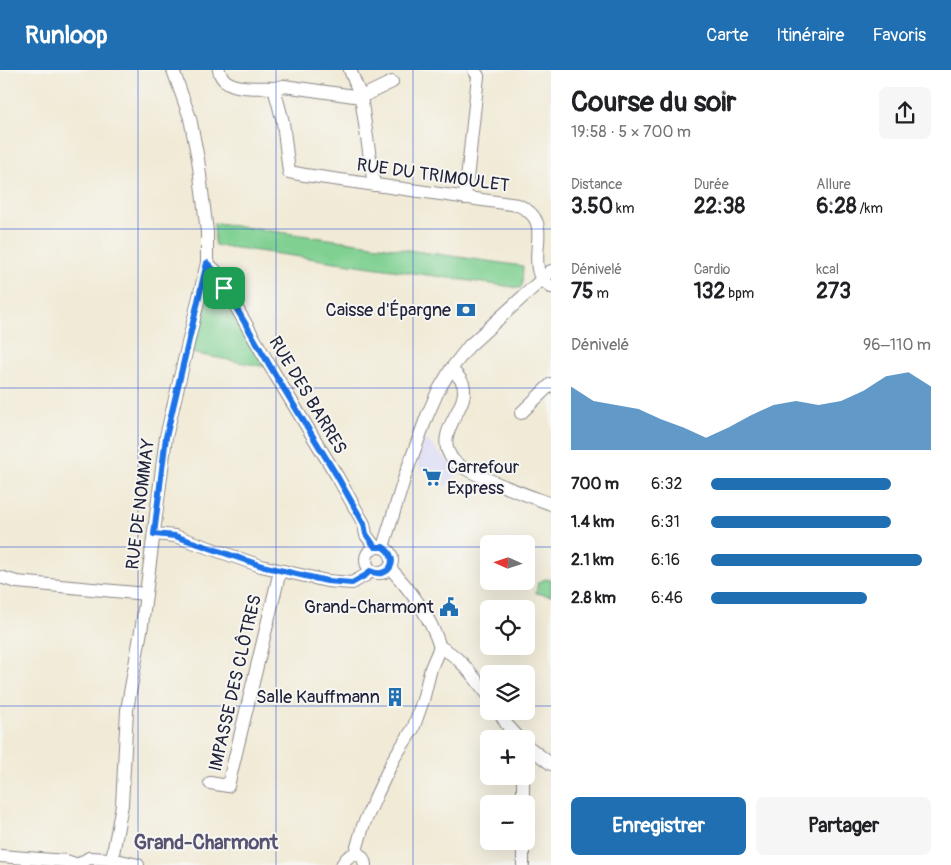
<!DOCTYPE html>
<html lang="fr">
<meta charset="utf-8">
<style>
:root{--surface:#fff;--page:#f6f6f6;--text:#202124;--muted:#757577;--accent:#1f6fb2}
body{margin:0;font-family:Pangolin,sans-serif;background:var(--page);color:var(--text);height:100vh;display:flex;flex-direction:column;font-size:19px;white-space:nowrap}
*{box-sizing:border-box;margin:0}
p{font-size:16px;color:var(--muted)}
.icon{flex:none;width:28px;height:28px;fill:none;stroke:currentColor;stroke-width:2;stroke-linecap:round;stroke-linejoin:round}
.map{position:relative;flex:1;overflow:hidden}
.panel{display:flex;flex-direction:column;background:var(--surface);width:400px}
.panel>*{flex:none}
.needle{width:32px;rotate:273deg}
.controls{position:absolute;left:480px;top:465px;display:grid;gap:10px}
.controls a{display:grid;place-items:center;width:55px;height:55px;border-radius:8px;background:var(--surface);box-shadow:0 5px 20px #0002;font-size:25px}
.pin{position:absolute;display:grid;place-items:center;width:42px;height:42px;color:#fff;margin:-21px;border-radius:10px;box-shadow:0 2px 8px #0006}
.round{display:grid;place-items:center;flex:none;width:52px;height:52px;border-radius:8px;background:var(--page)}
.overview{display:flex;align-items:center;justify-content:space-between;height:85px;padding:0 20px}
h1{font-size:28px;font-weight:800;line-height:38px}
.metrics{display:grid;grid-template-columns:repeat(3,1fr);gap:8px;height:85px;padding:5px 20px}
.metrics div{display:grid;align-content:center}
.metrics b{font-size:21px;font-weight:800}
.metrics small{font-size:14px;font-weight:400}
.metrics p{font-size:14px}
.chart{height:140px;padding:10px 20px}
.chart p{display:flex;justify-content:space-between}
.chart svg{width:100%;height:90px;margin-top:5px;fill:var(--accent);opacity:.7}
.cta{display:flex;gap:10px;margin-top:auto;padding:10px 20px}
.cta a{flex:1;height:58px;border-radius:8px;background:var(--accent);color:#fff;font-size:20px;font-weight:800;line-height:58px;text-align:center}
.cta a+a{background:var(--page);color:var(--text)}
ul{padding:0 20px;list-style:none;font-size:16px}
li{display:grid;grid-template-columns:80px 60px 1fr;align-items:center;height:38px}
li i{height:12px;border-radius:6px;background:var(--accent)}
header{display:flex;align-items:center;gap:30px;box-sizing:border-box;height:70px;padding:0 25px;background:var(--accent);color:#fff}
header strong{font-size:24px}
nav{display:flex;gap:28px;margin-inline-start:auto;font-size:18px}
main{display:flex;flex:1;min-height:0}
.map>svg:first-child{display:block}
</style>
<header>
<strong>Runloop</strong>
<nav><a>Carte</a><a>Itinéraire</a><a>Favoris</a></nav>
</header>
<main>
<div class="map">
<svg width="551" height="795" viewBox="0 0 551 795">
<rect width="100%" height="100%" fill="#f6f6f2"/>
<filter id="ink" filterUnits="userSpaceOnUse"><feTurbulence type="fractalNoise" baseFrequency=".02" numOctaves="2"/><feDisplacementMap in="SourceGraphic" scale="10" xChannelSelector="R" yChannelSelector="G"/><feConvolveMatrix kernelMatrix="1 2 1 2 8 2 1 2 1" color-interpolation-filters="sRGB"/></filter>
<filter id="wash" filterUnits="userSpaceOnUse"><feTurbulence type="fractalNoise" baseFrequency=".0096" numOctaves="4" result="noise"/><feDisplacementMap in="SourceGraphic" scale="20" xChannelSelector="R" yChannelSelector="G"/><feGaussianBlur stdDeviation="1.12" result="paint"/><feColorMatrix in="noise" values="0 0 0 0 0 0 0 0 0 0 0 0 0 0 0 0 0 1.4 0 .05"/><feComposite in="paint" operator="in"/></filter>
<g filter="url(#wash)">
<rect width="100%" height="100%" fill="#f1ead6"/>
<path fill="#d8d7f8" d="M426 369 459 403 445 417 436 407 438 405 432 399 423 402 417 394Z"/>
<g fill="#7fd091" stroke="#507966">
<path d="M214 153 523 196 522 216 520 218 215 175Z"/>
<path d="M222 222 266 297 191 283 209 223Z"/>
<path d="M546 509 551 510V526L536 523 538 512Z"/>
</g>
</g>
<g filter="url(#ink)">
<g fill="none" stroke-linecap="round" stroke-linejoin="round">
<g stroke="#8a8688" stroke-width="14">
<g id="minor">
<path d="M219 0C223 22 257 17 274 18"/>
<path d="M350 0 361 27 374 115"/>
<path d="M361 27 284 16 274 18 283 52 289 102 305 105 518 135C551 150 533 172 538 199 539 207 545 212 551 217"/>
<path d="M361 27 392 12"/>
<path d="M465 128 478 6 474 0"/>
<path d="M207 193 215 200 270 296 337 406 364 454 366 465 375 477"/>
<path d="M451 299C456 304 461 308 463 314 471 338 431 362 453 390 464 403 532 427 551 434"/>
<path d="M521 343 551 314"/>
<path d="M155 464 175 466 261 496 327 511 352 513 366 505 370 501"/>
<circle cx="379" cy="490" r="13"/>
<path d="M383 477 406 403 427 346 438 321 451 299 469 276 551 201"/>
<path d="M390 498C412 522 430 546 440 577"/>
<path d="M0 507 17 512 146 524"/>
<path d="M440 577C461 587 475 609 489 626"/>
<path d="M499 641 507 655 520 669"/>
<path d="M526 675 551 694"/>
<path d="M210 713 228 716 280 501"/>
<path d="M523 734V706"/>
<path d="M355 784 363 756 377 724 394 688 413 659 423 630 431 598 440 577"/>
<path d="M0 786 66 791 78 795"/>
<path d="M112 789 122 735 127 640 142 555 166 367 207 193V162L198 89 190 48 173 0"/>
<path d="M78 795 89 788 112 789 138 795"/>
<path d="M342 795C348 784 362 777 365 795"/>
<path d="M523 795V771"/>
</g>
</g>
<use href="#minor" stroke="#fff" stroke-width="12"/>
</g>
</g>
<g fill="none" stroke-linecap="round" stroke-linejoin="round" filter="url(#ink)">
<g stroke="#fff" stroke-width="10">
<path id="route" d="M207 193 214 200 270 296 337 406 364 454 366 464 375 477H383C401 489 389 510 370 501L366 505 352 513 327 511 262 496 175 466 154 464 166 367Z"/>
</g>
<use href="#route" stroke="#1a73e8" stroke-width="6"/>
</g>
<path fill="none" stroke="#1d4ed8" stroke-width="1" stroke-opacity="0.55" d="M138 0V795M276 0V795M413 0V795M0 159H551M0 318H551M0 477H489M526 477H551M0 636H489M526 636H551"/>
<defs>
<g id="bank-bare" transform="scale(1.5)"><path d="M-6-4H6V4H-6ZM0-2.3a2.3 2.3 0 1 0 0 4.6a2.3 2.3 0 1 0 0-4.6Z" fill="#1f6fb2" stroke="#f6f6f2" stroke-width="2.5" paint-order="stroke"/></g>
<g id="supermarket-bare" transform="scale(1.5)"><path d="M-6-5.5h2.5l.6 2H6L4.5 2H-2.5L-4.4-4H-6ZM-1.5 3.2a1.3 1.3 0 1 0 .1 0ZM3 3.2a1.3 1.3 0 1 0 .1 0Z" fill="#1f6fb2" stroke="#f6f6f2" stroke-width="2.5" paint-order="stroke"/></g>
<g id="civic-bare" transform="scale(1.5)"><path d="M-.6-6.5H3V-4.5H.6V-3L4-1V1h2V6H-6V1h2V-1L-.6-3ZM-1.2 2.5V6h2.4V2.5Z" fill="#1f6fb2" stroke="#f6f6f2" stroke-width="2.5" paint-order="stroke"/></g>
<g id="building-bare" transform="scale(1.5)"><path d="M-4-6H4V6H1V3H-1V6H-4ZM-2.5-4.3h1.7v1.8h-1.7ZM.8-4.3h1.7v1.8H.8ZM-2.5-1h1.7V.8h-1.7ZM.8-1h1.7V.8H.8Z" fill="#1f6fb2" stroke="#f6f6f2" stroke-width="2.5" paint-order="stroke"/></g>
</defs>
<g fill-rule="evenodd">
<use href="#bank-bare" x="466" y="240"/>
<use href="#supermarket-bare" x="432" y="407"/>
<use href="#civic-bare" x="449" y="537"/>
<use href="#building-bare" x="395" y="627"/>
</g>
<g text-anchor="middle" stroke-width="4" stroke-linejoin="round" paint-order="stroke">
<g font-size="18" fill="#22223b" stroke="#f6f6f2">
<text transform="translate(433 105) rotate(8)" y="6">RUE DU TRIMOULET</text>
<text transform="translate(308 325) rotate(59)" y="6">RUE DES BARRES</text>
<text transform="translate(140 434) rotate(-83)" y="6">RUE DE NOMMAY</text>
<text transform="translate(235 613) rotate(-77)" y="6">IMPASSE DES CLÔTRES</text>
</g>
<g font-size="18" fill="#22223b" stroke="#f6f6f2" text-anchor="end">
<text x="451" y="246">Caisse d'Épargne</text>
<text x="447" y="403" text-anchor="start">Carrefour<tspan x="447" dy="21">Express</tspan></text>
<text x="434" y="543">Grand-Charmont</text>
<text x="380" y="633">Salle Kauffmann</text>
</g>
<g font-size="20" font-weight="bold" fill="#565372" stroke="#f6f6f2">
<text x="206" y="779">Grand-Charmont</text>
</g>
</g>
</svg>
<div class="controls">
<a><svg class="needle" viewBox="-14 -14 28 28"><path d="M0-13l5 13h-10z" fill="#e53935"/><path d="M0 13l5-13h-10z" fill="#757577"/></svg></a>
<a><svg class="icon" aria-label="locate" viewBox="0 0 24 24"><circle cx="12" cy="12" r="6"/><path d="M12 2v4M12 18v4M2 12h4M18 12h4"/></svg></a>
<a><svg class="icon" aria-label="layers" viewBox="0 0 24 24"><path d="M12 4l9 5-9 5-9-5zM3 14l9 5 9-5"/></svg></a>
<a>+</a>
<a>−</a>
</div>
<div class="pin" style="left:224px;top:218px;background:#1e9e55"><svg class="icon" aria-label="arrive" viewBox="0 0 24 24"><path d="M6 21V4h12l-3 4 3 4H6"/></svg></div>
</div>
<section class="panel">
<div class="overview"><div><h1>Course du soir</h1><p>19:58 · 5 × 700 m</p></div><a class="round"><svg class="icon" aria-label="share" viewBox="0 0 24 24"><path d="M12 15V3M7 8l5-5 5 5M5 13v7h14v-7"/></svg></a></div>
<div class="metrics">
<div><p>Distance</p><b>3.50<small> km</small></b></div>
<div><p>Durée</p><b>22:38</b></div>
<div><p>Allure</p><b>6:28<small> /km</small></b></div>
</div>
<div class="metrics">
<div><p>Dénivelé</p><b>75<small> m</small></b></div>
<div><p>Cardio</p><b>132<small> bpm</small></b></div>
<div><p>kcal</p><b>273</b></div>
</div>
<div class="chart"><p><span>Dénivelé</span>96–110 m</p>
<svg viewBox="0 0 160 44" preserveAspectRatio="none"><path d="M0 44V13L10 20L20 22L30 24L40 29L50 33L60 38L70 33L80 27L90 22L100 20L110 22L120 20L130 15L140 8L150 6L160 13V44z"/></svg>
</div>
<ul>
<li><b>700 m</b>6:32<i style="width:82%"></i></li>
<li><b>1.4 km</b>6:31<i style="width:82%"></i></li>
<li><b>2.1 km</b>6:16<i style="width:96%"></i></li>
<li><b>2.8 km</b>6:46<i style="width:71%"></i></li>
</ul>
<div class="cta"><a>Enregistrer</a><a>Partager</a></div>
</section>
</main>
